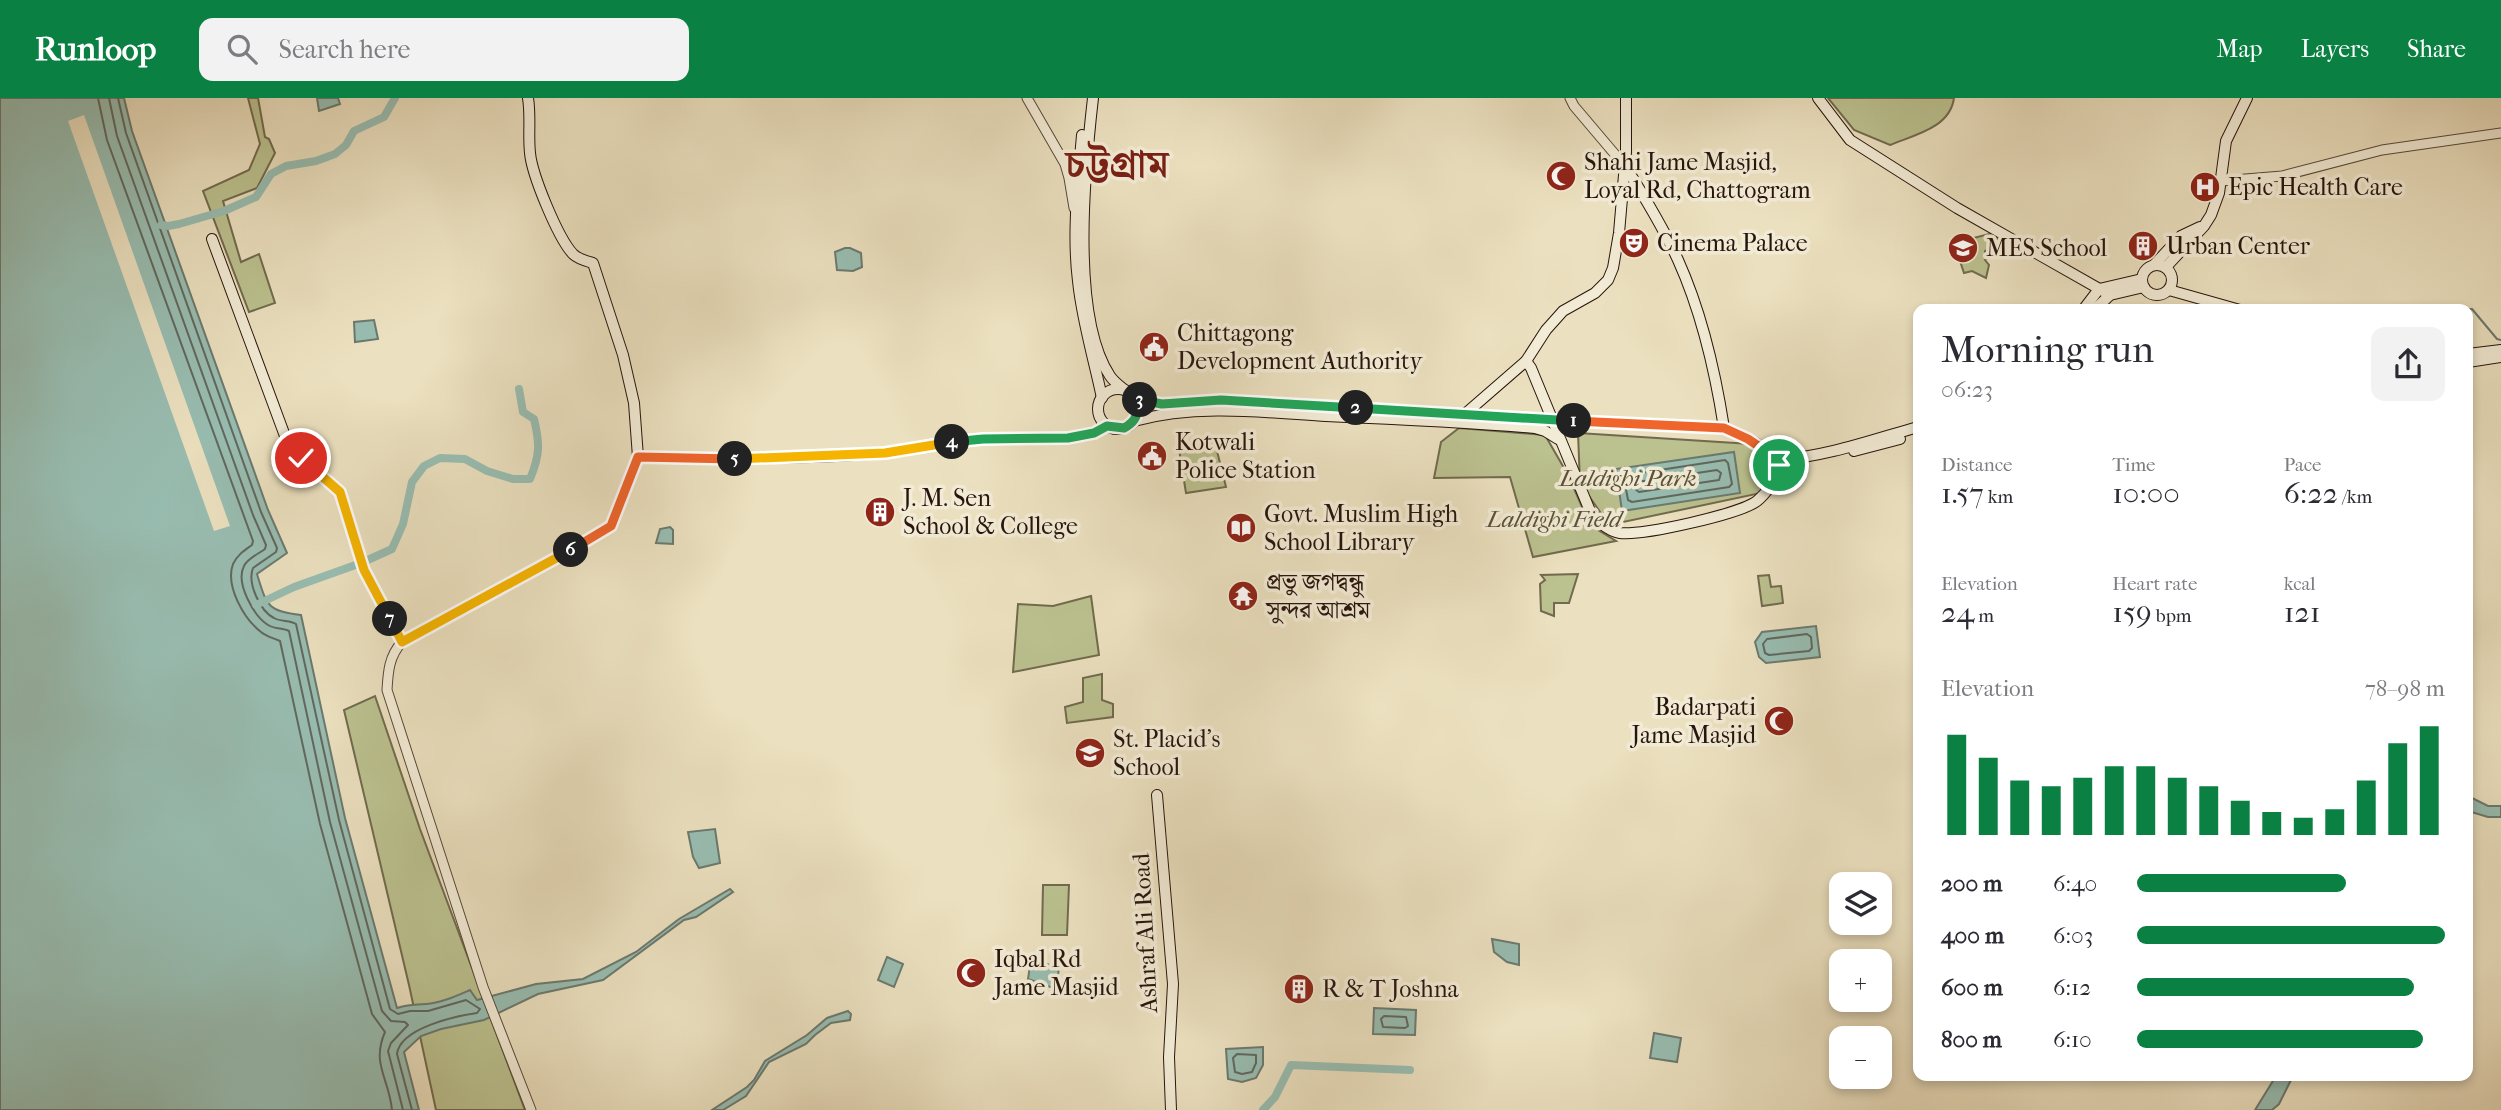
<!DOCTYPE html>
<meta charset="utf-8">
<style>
:root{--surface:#fff;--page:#f2f2f3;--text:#2b2b33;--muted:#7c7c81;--accent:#0b8043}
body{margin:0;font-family:"IM FELL French Canon","Noto Serif Bengali",serif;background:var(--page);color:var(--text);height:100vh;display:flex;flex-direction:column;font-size:26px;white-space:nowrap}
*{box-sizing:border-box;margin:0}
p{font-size:23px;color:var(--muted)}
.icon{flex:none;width:38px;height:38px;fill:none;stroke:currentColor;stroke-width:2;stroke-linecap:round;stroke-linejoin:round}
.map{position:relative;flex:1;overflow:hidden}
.sheet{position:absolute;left:1913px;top:206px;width:560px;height:777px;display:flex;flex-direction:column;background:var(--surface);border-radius:14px;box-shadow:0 4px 10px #0003}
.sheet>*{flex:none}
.tools{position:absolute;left:1829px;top:774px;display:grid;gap:14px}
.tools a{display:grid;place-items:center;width:63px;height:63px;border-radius:14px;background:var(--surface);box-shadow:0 4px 10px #0003;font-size:35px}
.pin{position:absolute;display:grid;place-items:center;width:60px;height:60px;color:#fff;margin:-30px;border:4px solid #fff;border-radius:50%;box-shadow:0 2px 7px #0007}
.km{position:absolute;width:35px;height:35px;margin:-18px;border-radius:50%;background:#222;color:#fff;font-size:19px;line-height:35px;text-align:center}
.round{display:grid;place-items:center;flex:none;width:74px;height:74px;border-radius:14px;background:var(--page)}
.headline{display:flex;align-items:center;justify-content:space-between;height:119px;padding:0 28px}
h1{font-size:38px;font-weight:600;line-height:52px}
.stats{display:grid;grid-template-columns:repeat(3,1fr);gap:10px;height:119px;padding:7px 28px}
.stats div{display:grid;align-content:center}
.stats b{font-size:30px;font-weight:600}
.stats small{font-size:19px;font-weight:400}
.stats p{font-size:19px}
.chart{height:196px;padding:14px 28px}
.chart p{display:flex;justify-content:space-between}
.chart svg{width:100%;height:126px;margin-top:7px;stroke:var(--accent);stroke-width:6}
ul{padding:0 28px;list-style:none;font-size:23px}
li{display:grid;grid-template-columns:112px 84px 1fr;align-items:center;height:52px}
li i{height:18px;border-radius:9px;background:var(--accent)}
header{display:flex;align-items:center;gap:42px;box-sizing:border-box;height:98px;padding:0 35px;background:var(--accent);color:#fff}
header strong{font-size:33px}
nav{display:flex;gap:38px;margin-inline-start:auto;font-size:24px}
.search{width:490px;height:63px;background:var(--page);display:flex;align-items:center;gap:18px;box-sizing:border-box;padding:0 24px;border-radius:14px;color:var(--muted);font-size:26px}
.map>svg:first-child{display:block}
</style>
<header>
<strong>Runloop</strong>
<div class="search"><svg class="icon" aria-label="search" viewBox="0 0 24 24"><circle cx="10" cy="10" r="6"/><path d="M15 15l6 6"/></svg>Search here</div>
<nav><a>Map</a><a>Layers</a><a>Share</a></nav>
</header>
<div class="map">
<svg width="2501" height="1012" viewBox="0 0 2501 1012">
<rect width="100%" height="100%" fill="#ebe0bf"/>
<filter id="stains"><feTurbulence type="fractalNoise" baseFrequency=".00286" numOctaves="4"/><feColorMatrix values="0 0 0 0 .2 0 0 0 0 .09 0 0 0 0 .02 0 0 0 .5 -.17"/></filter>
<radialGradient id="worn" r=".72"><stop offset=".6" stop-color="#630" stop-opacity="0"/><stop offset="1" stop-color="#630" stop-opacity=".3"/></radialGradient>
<g fill="#bbc18f" stroke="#716a4e" stroke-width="2">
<path d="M248 0H258L265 39 269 41 275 55 257 90 223 103 241 164 259 156 275 205 249 214 203 93 249 72 260 46Z"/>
<path d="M1828 0H1954C1950 30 1914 37 1890 47L1854 32Z"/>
<path d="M1989 136 2001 143 1985 153V157L1990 158 1985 162 1989 167 1986 180 1972 173 1964 175 1954 145Z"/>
<path d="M1459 330 1545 337 1568 377 1590 427 1616 443 1533 459 1510 379 1434 380 1441 344Z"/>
<path d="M1578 335 1751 346 1769 370 1761 395 1609 427 1580 385Z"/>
<path d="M1215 345 1226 389 1186 395 1179 351Z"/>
<path d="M1578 476 1569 505H1554V518L1541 513 1540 486 1545 482 1541 477Z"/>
<path d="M1769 477 1771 489 1781 488 1783 505 1762 508 1758 478Z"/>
<path d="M1091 498 1099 557 1013 574 1018 506 1053 508Z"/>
<path d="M1102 576V602L1113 606V619L1067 625 1065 609 1083 604V580Z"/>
<path d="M375 598 420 731 525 1012H436L409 887 344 612Z"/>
<path d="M1043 787H1069L1067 837H1042Z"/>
</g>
<g fill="#98bdb1" stroke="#6b796f" stroke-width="2">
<path d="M0 0H124L132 33 268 412 287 455 257 476C267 508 267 513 301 517L345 720 397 910C408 906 415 907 426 906 441 905 456 898 470 892L477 902 536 886 583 881 636 854 679 821 730 791 733 794 696 819 684 822 603 882 538 896 484 922 441 931 421 938 404 954 419 1012H0Z"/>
<path d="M317 0H338L340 6 319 13Z"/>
<path d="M845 150H850L861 155 862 169 853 173 837 172 835 154Z"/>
<path d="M374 222 378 241 355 244 354 224Z"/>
<path d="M1734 354 1740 395 1622 413 1616 371Z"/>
<path d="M670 429 673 432V446L656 445 660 431Z"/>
<path d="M1816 528 1820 559 1766 565 1759 559 1755 544 1762 534Z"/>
<path d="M2468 698 2488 708H2501V719H2488L2468 713Z"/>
<path d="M715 731 720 765 699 770 693 759 688 734Z"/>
<path d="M1492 841 1519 846V867L1507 864 1494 854Z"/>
<path d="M887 859 903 866 894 889 878 882Z"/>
<path d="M1031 861 1059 870 1056 891 1028 881Z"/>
<path d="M1374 910 1416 912 1415 937 1373 936Z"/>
<path d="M848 913 851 916 850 922 831 925 815 937 806 946 769 964 746 998 723 1012H712L747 989 754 982 765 963 807 937 827 920Z"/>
<path d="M1654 935 1681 940 1677 964 1650 960Z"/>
<path d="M1263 949V967L1256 980 1242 984 1228 981 1226 951Z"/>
<path d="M2276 978H2293L2279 1006 2272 1012H2255Z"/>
</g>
<path fill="#ebe0bf" d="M84 17 230 428 214 433 68 23Z"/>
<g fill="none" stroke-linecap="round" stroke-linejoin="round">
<g stroke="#60685e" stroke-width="2">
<path d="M98 0 107 42 253 443 252 447C245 452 237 457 233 466 225 488 244 521 261 534 267 539 274 540 280 543L320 726 372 916 385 934C371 966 389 980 392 1012"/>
<path d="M109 0 117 38 253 417 266 447 265 451C258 456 247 461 244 468 235 485 254 518 268 527 274 531 283 530 289 533L330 724 382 913 391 923 405 924 408 927 391 945 388 953 403 1012"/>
<path d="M118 0 126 35 261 414 277 450 276 454 253 470C247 485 260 513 274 520 281 524 290 522 296 526L339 722 390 911 398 916 410 913H428L466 902 480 911 477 915C456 918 400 930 397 956L412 1012"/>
<path d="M1725 362 1728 365 1732 386 1729 389 1632 404 1628 402 1624 380 1627 377Z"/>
<path d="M1717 372 1721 375 1719 382 1639 394 1635 391V387L1637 384Z"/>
<path d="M1807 536 1811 539 1812 550 1809 553 1769 557 1765 555 1763 546 1767 541Z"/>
<path d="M1384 918 1406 919 1408 928 1405 930 1383 929 1381 921Z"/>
<path d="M1237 956 1256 957V965L1252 974 1242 976 1235 974 1233 960Z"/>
</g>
<path stroke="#6b796f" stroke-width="2" d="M2461 212 2472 211 2497 241 2501 242"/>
<g stroke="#98bdb1" stroke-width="8">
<path d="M161 127 168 128 179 126 224 113 256 99 271 76 286 68 316 63 335 56 346 47 354 33 384 19 395 0"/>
<path d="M256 507 294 489 361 465 392 451 403 426 412 384 424 368 440 360 465 361 487 373 513 381H530C540 357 540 346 534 321L523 314 519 291"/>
<path d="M1263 1012 1275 999 1291 967 1410 972"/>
</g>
<g stroke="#584739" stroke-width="11">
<g id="tertiary">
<path d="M1027 0 1065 66 1069 80 1074 110"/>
<path d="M1570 0 1574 8 1624 67"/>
<path d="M2221 83 2282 78 2382 52 2501 35"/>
<path d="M531 1012 483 889 387 592C388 574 389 558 402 544L488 498 611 428 638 359C721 362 805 362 888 355 918 352 947 343 977 341 1019 338 1068 349 1107 328"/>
</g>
</g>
<g stroke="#27140c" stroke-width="12">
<g id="secondary">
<path d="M528 0C531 19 528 36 530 55 532 77 558 140 573 156 578 161 586 163 593 165L623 257 634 305 638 359"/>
<path d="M1093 0C1085 70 1070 218 1110 278 1114 284 1120 288 1126 293"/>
<path d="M1818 0 1850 42 1957 110 2110 197"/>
<path d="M1082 37C1078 86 1072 135 1078 183 1082 223 1094 261 1102 300"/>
<path d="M1625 68C1644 98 1663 129 1678 162 1702 215 1715 272 1724 330"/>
<path d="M212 141 285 338 301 360 340 394 364 472 402 544"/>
<circle cx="2157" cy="182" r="15"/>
<path d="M2154 167 2181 138 2200 129"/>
<path d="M2166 169 2204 128 2211 117 2219 95 2226 43 2247 0"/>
<path d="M2169 192 2240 212"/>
<path d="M2083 212 2099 191 2142 181"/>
<path d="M2094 212 2110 197 2144 189"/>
<path d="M2468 256 2501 252"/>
<path d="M1526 263 1531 270 1590 413C1597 423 1608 433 1620 435 1642 438 1740 416 1757 403 1767 395 1773 384 1779 373"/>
<path d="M2468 264 2501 259"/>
<circle cx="1118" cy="311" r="20"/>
<path d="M1134 300 1154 306 1221 302 1551 322 1724 330C1742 338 1777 351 1779 373"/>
<path d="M1465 316 1526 263 1546 232 1563 213 1595 195 1608 182 1613 170 1619 135 1626 54V0"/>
<path d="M1134 323C1196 306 1263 314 1326 318 1396 321 1465 324 1535 330L1545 333 1558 341"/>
<path d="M1854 353 1900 341"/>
<path d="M1777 362C1825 359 1872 342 1918 329"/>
<path d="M1157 697 1173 886 1169 959 1171 1012"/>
</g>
</g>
<use href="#tertiary" stroke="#f2ebd5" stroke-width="9"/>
<use href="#secondary" stroke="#f2ebd5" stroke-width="10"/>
</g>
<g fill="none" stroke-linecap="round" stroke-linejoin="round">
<g stroke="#fff" stroke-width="14">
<path id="split-1" d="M1574 323 1724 330 1748 341 1773 358 1779 367"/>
</g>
<g stroke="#fff" stroke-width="14">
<path id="split-2" d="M1356 310 1574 323"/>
</g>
<g stroke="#fff" stroke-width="14">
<path id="split-3" d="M1140 302 1162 306 1221 302 1356 310"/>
</g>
<g stroke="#fff" stroke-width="14">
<path id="split-4" d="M952 344 983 341 1068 340 1094 335 1107 328 1124 330C1137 323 1140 313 1135 300L1140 302"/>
</g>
<g stroke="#fff" stroke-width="14">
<path id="split-5" d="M735 361 885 355 952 344"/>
</g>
<g stroke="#fff" stroke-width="14">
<path id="split-6" d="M571 452 611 428 638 359 735 361"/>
</g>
<g stroke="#fff" stroke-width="14">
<path id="split-7" d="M390 521 402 544 571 452"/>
</g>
<g stroke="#fff" stroke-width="14">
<path id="split-8" d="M301 360 340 394 364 472 390 521"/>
</g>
<use href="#split-1" stroke="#f0652b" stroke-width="9"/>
<use href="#split-2" stroke="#22a559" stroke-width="9"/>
<use href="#split-3" stroke="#22a559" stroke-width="9"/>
<use href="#split-4" stroke="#22a559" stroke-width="9"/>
<use href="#split-5" stroke="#f5b400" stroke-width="9"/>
<use href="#split-6" stroke="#f0652b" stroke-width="9"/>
<use href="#split-7" stroke="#f5b400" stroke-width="9"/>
<use href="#split-8" stroke="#f5b400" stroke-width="9"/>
</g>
<defs>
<g id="mosque-disc" transform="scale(1.575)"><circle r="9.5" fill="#8f2418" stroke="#f2ebd5"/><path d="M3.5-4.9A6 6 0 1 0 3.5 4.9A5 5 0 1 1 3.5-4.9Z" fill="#fff"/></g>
<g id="hospital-disc" transform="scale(1.575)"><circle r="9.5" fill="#8f2418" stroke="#f2ebd5"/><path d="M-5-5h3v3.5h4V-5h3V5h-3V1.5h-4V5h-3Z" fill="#fff"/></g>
<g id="theatre-disc" transform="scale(1.575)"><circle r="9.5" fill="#8f2418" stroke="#f2ebd5"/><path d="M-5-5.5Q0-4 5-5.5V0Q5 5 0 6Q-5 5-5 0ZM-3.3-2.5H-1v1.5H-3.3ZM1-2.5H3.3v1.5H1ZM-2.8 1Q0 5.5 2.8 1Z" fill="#fff"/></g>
<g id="building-disc" transform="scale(1.575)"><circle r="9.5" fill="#8f2418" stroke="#f2ebd5"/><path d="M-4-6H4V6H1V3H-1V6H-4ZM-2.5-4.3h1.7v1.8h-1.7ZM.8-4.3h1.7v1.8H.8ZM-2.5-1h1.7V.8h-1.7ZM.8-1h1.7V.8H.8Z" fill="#fff"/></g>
<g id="school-disc" transform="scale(1.575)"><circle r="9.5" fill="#8f2418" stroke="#f2ebd5"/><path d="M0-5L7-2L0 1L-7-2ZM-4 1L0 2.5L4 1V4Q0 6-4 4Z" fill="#fff"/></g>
<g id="civic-disc" transform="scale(1.575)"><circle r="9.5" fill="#8f2418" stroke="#f2ebd5"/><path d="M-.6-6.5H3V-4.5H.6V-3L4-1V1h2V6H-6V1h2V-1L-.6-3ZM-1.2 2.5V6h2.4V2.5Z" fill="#fff"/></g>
<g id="library-disc" transform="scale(1.575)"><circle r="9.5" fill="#8f2418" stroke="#f2ebd5"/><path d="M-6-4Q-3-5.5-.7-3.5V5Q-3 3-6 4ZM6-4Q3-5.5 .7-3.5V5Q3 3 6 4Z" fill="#fff"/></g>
<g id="temple-disc" transform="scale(1.575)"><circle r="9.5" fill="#8f2418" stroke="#f2ebd5"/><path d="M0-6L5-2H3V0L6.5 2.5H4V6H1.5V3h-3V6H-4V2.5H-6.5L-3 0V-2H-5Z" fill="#fff"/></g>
</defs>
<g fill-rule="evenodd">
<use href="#mosque-disc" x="1561" y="78"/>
<use href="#hospital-disc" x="2205" y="89"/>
<use href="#theatre-disc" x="1634" y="145"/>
<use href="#building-disc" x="2143" y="148"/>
<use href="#school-disc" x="1963" y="150"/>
<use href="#civic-disc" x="1154" y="249"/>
<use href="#civic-disc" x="1152" y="358"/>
<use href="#building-disc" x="880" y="414"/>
<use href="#library-disc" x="1241" y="430"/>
<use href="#temple-disc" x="1243" y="498"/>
<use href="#mosque-disc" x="1779" y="623"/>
<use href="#school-disc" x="1090" y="655"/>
<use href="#mosque-disc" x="971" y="875"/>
<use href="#building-disc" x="1299" y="891"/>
</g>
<g text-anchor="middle" stroke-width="7" stroke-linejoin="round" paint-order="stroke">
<g font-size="24" fill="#27140c" stroke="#f2ebd5" text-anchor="start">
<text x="1584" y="72">Shahi Jame Masjid,<tspan x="1584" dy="28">Loyal Rd, Chattogram</tspan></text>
<text x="2228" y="97">Epic Health Care</text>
<text x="1657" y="153">Cinema Palace</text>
<text x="2166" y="156">Urban Center</text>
<text x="1986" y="158">MES School</text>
<text x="1177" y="243">Chittagong<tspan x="1177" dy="28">Development Authority</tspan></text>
<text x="1175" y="352">Kotwali<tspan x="1175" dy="28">Police Station</tspan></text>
<text x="903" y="408">J. M. Sen<tspan x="903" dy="28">School &amp; College</tspan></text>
<text x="1264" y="424">Govt. Muslim High<tspan x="1264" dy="28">School Library</tspan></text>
<text x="1266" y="492">প্রভু জগদ্বন্ধু<tspan x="1266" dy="28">সুন্দর আশ্রম</tspan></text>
<text x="1756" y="617" text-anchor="end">Badarpati<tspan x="1756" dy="28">Jame Masjid</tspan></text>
<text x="1113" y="649">St. Placid's<tspan x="1113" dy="28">School</tspan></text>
<text x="994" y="869">Iqbal Rd<tspan x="994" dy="28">Jame Masjid</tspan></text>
<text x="1322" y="899">R &amp; T Joshna</text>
</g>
<g font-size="24" font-style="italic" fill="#5b513a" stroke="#f2ebd5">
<text x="1628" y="388">Laldighi Park</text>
<text x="1554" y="429">Laldighi Field</text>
</g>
<g font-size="24" fill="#27140c" stroke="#f2ebd5">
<text transform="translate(1145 835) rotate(-93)" y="8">Ashraf Ali Road</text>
</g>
<g font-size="38" font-weight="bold" fill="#7a1f14" stroke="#f2ebd5">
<text x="1117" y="79">চট্টগ্রাম</text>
</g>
</g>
<rect width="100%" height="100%" filter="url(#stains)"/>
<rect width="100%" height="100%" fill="url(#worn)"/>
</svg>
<div class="tools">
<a><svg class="icon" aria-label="layers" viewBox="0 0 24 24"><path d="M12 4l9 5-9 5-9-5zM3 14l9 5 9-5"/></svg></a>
<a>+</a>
<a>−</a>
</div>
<div class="pin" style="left:1779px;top:367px;background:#1e9e55"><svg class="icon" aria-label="arrive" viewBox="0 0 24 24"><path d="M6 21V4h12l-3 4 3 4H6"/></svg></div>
<div class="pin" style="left:301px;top:360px;background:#d93025"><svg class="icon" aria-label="check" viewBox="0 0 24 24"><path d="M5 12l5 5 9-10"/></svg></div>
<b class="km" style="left:1574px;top:323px">1</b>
<b class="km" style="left:1356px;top:310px">2</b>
<b class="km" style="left:1140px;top:302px">3</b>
<b class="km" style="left:952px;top:344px">4</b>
<b class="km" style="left:735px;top:361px">5</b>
<b class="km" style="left:571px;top:452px">6</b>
<b class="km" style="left:390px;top:521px">7</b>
<section class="sheet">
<div class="headline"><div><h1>Morning run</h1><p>06:23</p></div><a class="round"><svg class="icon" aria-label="share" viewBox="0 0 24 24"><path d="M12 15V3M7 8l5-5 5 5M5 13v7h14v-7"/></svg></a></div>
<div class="stats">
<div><p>Distance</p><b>1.57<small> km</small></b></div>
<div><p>Time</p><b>10:00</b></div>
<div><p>Pace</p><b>6:22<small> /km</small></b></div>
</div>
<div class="stats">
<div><p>Elevation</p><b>24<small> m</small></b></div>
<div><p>Heart rate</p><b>159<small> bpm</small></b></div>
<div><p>kcal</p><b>121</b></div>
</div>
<div class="chart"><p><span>Elevation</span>78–98 m</p>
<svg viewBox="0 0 160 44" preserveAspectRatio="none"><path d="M5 44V9M15 44V17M25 44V25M35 44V27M45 44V24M55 44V20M65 44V20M75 44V24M85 44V27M95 44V32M105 44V36M115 44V38M125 44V35M135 44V25M145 44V12M155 44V6"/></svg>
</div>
<ul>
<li><b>200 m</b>6:40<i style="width:68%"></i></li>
<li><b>400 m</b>6:03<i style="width:100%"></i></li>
<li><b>600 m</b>6:12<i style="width:90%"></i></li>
<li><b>800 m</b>6:10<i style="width:93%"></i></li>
</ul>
</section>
</div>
